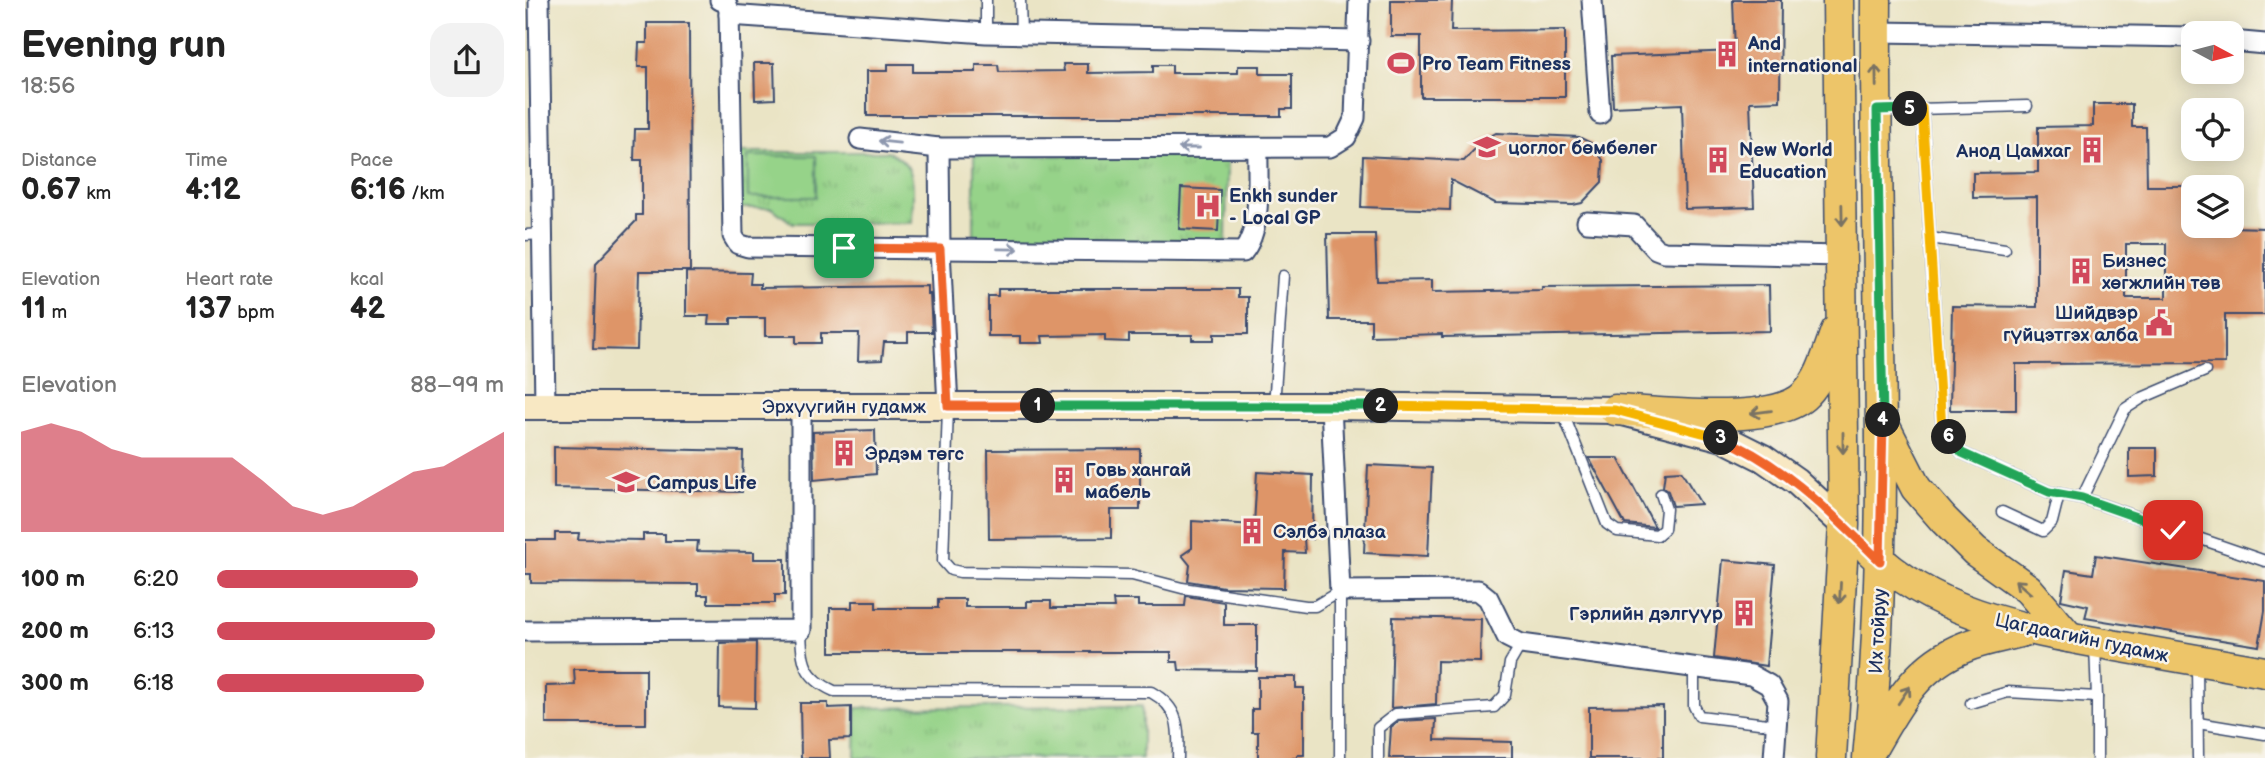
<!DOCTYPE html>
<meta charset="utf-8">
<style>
:root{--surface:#fff;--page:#f2f2f2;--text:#222;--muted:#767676;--accent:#d1495b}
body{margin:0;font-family:"Balsamiq Sans",sans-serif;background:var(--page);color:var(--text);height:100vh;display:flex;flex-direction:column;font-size:26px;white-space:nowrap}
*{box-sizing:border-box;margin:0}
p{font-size:23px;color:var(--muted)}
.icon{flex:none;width:38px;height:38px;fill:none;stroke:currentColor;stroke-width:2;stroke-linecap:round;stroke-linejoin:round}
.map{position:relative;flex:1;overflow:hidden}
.drawer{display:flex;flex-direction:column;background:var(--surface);width:525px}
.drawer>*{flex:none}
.needle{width:46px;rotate:97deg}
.controls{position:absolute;left:1656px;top:21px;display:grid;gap:14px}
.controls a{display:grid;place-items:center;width:63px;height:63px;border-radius:14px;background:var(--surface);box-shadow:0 4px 18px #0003;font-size:35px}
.pin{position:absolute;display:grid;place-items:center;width:60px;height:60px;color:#fff;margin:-30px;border-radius:14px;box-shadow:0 4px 10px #0006}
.km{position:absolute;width:35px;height:35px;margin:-18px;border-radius:50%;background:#222;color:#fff;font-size:19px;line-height:35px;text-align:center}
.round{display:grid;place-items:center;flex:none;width:74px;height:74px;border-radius:21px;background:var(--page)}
.summary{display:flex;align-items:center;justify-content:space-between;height:119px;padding:0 21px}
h1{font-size:38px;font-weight:700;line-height:52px}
.figures{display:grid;grid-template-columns:repeat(3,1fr);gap:10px;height:119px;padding:7px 21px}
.figures div{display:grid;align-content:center}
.figures b{font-size:30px;font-weight:700}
.figures small{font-size:19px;font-weight:400}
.figures p{font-size:19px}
.chart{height:196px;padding:14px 21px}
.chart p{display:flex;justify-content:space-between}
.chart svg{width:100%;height:126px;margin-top:7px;fill:var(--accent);opacity:.7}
ul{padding:0 21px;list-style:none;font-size:23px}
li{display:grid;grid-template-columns:112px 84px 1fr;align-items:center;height:52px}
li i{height:18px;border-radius:9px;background:var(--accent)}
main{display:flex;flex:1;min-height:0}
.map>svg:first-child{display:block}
</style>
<main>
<section class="drawer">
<div class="summary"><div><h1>Evening run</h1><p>18:56</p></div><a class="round"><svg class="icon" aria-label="share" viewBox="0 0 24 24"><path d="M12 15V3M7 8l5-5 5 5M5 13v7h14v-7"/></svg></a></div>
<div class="figures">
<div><p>Distance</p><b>0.67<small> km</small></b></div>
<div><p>Time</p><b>4:12</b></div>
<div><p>Pace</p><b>6:16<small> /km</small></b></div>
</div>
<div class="figures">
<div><p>Elevation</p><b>11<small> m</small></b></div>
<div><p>Heart rate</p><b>137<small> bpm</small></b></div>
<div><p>kcal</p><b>42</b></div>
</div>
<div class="chart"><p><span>Elevation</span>88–99 m</p>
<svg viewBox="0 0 160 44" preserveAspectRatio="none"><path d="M0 44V9L10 6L20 9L30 15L40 18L50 18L60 18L70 18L80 26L90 35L100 38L110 35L120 29L130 23L140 21L150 15L160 9V44z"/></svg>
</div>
<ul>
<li><b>100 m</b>6:20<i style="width:70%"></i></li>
<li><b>200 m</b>6:13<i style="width:76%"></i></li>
<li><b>300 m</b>6:18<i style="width:72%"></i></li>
</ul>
</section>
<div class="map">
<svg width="1740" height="758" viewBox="0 0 1740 758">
<defs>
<pattern id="park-tufts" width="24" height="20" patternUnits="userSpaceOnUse" patternTransform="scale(1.75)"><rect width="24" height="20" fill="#96d389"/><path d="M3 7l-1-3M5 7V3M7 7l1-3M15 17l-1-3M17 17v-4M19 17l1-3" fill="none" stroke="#81b579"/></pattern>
</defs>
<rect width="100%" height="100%" fill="#f7f3e8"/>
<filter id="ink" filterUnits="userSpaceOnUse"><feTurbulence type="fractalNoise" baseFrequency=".0143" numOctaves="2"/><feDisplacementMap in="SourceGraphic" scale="14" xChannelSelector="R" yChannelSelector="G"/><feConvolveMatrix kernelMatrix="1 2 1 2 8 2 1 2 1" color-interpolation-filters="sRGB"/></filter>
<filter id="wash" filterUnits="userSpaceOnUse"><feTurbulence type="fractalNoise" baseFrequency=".00686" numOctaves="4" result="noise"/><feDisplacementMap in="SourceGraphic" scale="28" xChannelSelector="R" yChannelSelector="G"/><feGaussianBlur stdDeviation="1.57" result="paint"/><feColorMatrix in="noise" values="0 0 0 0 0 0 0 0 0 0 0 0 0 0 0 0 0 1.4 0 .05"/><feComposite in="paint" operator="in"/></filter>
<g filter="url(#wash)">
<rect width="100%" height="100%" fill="#eae4c5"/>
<g fill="url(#park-tufts)" stroke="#588174" stroke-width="2">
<path d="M212 152H364C396 166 387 193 387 223H267L247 208H212Z"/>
<path d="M449 155 702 156 701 242 449 241Z"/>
<path d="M617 706V758H330L331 708Z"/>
</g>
<rect fill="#96d389" stroke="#588174" stroke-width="2" x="223" y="156" width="68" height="41"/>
<g id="blocks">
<g fill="#de9567" fill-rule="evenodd">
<path d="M866 0H927L926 31 1040 30V97H896V36H866Z"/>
<path d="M1208 0H1256L1255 101 1225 102 1229 207 1160 209 1157 104 1088 107 1086 56 1210 51Z"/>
<path d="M122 23H164L165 271H114L112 350 68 349 71 263 111 221V215H117V160H109L110 129H123V67H113L114 43H122Z"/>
<path d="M229 63H249L250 99 230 100Z"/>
<path d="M363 64H388V72H451V65H473L474 72 539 71 538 64H563V73L628 72V65H647V73H713V66H735V74H767V109H756V116H342V71H363Z"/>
<path d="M1568 104H1607V127H1621L1622 186H1668V226L1740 228V315H1700V363L1491 364V410H1425L1427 306 1512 307V197L1448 198V173L1513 172V127L1568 126ZM1601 244H1641V298H1601Z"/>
<path d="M971 133 1054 137 1066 143 1078 160 1077 182 1057 203 1048 205 970 203 926 180 925 210 836 207 838 156 939 161 957 141Z"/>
<path d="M656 188 695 190 693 231 654 229Z"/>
<path d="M802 234H850L852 281 907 280V292L1017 290V287L1244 285 1245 331 917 337V334L846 336V320H804Z"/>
<path d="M161 272 226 273 225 284H235V288L402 286V294H405L407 332H383V342H359L357 360 333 361 334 333H296V343H271V336H240V318H206V324H183L184 316H161Z"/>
<path d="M473 289H713V297H723V334H689V340H667V335H604V342L580 341V335L517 336 518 343H495V336H463V296H473Z"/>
<path d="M350 430 351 474 289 480 288 432Z"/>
<path d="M29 447 218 451 217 492 29 488Z"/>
<path d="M1604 448H1632V476L1604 477Z"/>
<path d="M615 449V510H586V538L464 539 463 450Z"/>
<path d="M1064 458H1093L1130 527 1100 524Z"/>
<path d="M843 465 907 468 903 556 839 553Z"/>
<path d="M1156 471 1176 504 1148 506 1143 491 1138 487 1140 472Z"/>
<path d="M732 472 788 475 787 539 779 538 780 553 760 552 759 588 699 587 663 581 665 565 657 555 667 548V521L729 525Z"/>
<path d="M30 533H54L53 539 118 540V534H140V541H173L172 551 229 552V559H260V595H250V603H183V595H173V584L6 583V574H0V540H30Z"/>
<path d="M1571 555 1740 581V611L1734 646 1560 618 1563 606 1536 600 1541 570 1568 574Z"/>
<path d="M1198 560 1250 565 1241 666 1189 658Z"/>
<path d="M661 596 699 602V625H732V671L654 670 653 662H646V652H305V608H327V601H351V608H413V599H440V607H502V601H526V608H589L588 600H613V606H660Z"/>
<path d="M868 617 956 619 955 662 912 661 911 704 866 708Z"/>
<path d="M231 642 230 708 194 707 195 643Z"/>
<path d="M49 669H121V724H21V686L50 685Z"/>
<path d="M733 677H771V688H779V755H772V758H733V732H727V709H733Z"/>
<path d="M275 703H303V708L326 707V739L304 740 305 758H276Z"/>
<path d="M1138 706V758H1064V707Z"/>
<path d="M911 719 910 740 987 742V758H864L866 727 874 721Z"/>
</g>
</g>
</g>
<g filter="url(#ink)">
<use href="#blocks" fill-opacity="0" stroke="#3a4a6d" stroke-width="2"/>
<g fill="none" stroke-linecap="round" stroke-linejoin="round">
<g stroke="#3a4a6d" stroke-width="13">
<g id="lane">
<path d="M495 0 496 34"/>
<path d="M461 33V0"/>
<path d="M1397 109 1417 430 1437 453 1524 492 1557 498 1740 561"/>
<path d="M1356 110 1502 106"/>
<path d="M0 235 18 234"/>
<path d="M1405 238 1480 249"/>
<path d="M749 406 758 276"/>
<path d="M423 407 418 561 426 570 435 572 607 575 657 588 781 606H790L815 591"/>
<path d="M1038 413 1082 524 1092 531 1132 535 1139 529 1141 509 1136 494"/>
<path d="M1557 498 1600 409 1617 398 1680 371"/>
<path d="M1477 512 1518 531 1527 522 1534 494"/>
<path d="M276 630C277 661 278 677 309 691L626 692C655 708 654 728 653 758"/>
<path d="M1672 665 1673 758"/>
<path d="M1169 667V706L1174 716 1251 725"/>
<path d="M1446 703 1483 692 1572 697 1570 646"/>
<path d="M1673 723 1740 734"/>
<path d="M815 758V591"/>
<path d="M853 758V728L871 714 969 707 980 695 985 663 996 644"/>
<path d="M1572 758V697"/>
</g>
</g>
<g stroke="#3a4a6d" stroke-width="23">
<g id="street">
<path d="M14 0 20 406"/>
<path d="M195 0 201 2 204 10 208 236 213 244 223 247 415 249 423 406"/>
<path d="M1067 0 1075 114"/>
<path d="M204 15 461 33 834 41"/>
<path d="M1351 32 1668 37"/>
<path d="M1706 41 1740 44"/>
<path d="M335 139 414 148 805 147 821 137 830 118 834 0"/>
<path d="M414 148 415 249 718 252C738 227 732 179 733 148"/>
<path d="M1062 222 1109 225 1131 249 1139 252 1317 256"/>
<path d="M806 406 815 591 953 590 963 598 982 637 996 644 1226 675 1244 685 1253 701 1249 758"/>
<path d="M0 631 276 630V406"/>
</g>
</g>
<g stroke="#3a4a6d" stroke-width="30">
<path id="secondary" d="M0 406H806L1090 410 1198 438 1238 458 1271 481 1319 525"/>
</g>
<g stroke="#3a4a6d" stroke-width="33">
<g id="primary">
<path d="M1090 410C1134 412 1251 427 1281 394 1297 378 1303 352 1311 331"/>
<path d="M1360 427 1391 488 1418 519 1450 551 1503 589 1544 637"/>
<path d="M1345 551C1410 615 1500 629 1586 645 1638 654 1689 663 1740 672"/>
<path d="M1347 748C1372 705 1391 666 1440 647 1460 639 1483 636 1503 630"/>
<path d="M1306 758 1319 525 1313 0"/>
<path d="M1343 758C1368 506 1349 253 1351 0"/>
</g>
</g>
<use href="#lane" stroke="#fff" stroke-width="10"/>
<use href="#street" stroke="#fff" stroke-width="19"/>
<use href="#secondary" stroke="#f8e8c3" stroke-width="26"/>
<use href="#primary" stroke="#edc569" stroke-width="30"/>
</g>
<defs><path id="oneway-shaft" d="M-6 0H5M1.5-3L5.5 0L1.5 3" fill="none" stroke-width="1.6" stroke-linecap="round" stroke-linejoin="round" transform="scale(1.75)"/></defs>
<g stroke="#797263">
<use href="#oneway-shaft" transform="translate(1351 76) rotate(-91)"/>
<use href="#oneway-shaft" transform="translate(1317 215) rotate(89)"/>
<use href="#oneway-shaft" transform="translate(1236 412) rotate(173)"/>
<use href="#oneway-shaft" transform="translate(1318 443) rotate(90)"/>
<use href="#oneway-shaft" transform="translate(1498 587) rotate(-139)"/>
<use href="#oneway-shaft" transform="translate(1315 593) rotate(93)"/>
<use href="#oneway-shaft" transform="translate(1379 695) rotate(-56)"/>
</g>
<g stroke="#8d97ae">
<use href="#oneway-shaft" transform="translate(364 142) rotate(-174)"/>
<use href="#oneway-shaft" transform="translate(664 148) rotate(-180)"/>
<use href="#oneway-shaft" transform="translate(483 249) rotate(1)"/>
</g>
</g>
<g fill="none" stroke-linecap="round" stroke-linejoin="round" filter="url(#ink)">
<g stroke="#fff" stroke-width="14">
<path id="split-1" d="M319 248 415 249 423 406H513"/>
</g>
<g stroke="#fff" stroke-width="14">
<path id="split-2" d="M513 406H856"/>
</g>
<g stroke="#fff" stroke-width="14">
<path id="split-3" d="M856 406 1090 410 1196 438"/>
</g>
<g stroke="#fff" stroke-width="14">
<path id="split-4" d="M1196 438C1260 465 1306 513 1355 561L1358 420"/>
</g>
<g stroke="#fff" stroke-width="14">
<path id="split-5" d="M1358 420 1352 110 1385 109"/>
</g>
<g stroke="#fff" stroke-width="14">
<path id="split-6" d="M1385 109 1397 108 1417 429 1424 437"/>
</g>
<g stroke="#fff" stroke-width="14">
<path id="split-7" d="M1424 437 1437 453 1524 492 1557 498 1648 530"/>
</g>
<use href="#split-1" stroke="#f0652b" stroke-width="9"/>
<use href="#split-2" stroke="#22a559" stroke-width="9"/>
<use href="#split-3" stroke="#f5b400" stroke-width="9"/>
<use href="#split-4" stroke="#f0652b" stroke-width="9"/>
<use href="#split-5" stroke="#22a559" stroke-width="9"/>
<use href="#split-6" stroke="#f5b400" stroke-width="9"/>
<use href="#split-7" stroke="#22a559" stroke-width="9"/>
</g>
<defs>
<g id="building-bare" transform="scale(2.1)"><path d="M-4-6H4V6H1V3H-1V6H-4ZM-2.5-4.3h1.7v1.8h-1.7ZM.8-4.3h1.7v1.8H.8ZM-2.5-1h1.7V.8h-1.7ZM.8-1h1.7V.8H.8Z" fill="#d1495b" stroke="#f7f3e8" stroke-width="2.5" paint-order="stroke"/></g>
<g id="stadium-bare" transform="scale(2.1)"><path d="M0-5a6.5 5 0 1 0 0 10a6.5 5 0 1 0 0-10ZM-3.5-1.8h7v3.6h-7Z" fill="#d1495b" stroke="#f7f3e8" stroke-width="2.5" paint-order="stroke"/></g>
<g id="school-bare" transform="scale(2.1)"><path d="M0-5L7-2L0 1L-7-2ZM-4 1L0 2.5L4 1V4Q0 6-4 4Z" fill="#d1495b" stroke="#f7f3e8" stroke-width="2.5" paint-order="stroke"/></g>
<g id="hospital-bare" transform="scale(2.1)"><path d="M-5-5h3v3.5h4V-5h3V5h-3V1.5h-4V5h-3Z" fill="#d1495b" stroke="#f7f3e8" stroke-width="2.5" paint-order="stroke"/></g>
<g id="civic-bare" transform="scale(2.1)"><path d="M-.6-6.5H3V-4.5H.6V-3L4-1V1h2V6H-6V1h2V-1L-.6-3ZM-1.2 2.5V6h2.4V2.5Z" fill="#d1495b" stroke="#f7f3e8" stroke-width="2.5" paint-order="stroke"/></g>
<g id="university-bare" transform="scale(2.1)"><path d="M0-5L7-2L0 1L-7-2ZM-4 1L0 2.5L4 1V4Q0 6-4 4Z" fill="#d1495b" stroke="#f7f3e8" stroke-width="2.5" paint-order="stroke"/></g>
</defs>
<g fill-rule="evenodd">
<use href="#building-bare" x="1202" y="54"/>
<use href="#stadium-bare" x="876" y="63"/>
<use href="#school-bare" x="962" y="147"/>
<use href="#building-bare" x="1567" y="150"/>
<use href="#building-bare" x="1193" y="160"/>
<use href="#hospital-bare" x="683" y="206"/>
<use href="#building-bare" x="1556" y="271"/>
<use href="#civic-bare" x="1634" y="323"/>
<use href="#building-bare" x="319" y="453"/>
<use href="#building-bare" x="539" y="480"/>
<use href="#university-bare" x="101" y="482"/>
<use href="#building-bare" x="727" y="531"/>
<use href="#building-bare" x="1219" y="613"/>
</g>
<g text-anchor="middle" stroke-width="5" stroke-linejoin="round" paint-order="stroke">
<g font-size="19" font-weight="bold" fill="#1b2f5e" stroke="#f7f3e8" text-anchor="start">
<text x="1223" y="50">And<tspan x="1223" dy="22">international</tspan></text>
<text x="897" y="70">Pro Team Fitness</text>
<text x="983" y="154">цоглог бөмбөлөг</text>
<text x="1214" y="156">New World<tspan x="1214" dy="22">Education</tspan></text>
<text x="1546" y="157" text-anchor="end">Анод Цамхаг</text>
<text x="704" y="202">Enkh sunder<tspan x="704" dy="22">- Local GP</tspan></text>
<text x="1577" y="267">Бизнес<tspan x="1577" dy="22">хөгжлийн төв</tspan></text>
<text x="1613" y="319" text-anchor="end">Шийдвэр<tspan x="1613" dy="22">гүйцэтгэх алба</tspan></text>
<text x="340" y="460">Эрдэм төгс</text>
<text x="560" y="476">Гoвь хангай<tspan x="560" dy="22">мабель</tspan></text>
<text x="122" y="489">Campus Life</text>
<text x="748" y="538">Сэлбэ плаза</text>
<text x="1198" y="620" text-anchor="end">Гэрлийн дэлгүүр</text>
</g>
<g font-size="19" fill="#1b2f5e" stroke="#f7f3e8">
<text x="319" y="413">Эрхүүгийн гудамж</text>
<text transform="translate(1352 631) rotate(-87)" y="7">Их тойруу</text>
<text transform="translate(1557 637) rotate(12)" y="7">Цагдаагийн гудамж</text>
</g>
</g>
</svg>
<div class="controls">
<a><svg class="needle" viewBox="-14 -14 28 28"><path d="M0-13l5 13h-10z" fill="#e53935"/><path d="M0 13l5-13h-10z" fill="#767676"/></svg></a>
<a><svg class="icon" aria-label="locate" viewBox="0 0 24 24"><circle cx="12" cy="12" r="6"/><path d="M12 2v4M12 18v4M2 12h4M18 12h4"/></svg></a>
<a><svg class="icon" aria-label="layers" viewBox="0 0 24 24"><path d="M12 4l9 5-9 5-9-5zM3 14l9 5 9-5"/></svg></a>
</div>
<div class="pin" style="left:319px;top:248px;background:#1e9e55"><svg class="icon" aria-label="arrive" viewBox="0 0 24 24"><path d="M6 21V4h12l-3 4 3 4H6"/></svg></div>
<div class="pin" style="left:1648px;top:530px;background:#d93025"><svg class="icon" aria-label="check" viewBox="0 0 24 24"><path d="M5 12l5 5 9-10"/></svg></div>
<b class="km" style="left:513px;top:406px">1</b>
<b class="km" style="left:856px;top:406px">2</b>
<b class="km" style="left:1196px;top:438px">3</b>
<b class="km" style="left:1358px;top:420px">4</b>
<b class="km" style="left:1385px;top:109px">5</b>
<b class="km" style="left:1424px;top:437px">6</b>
</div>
</main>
